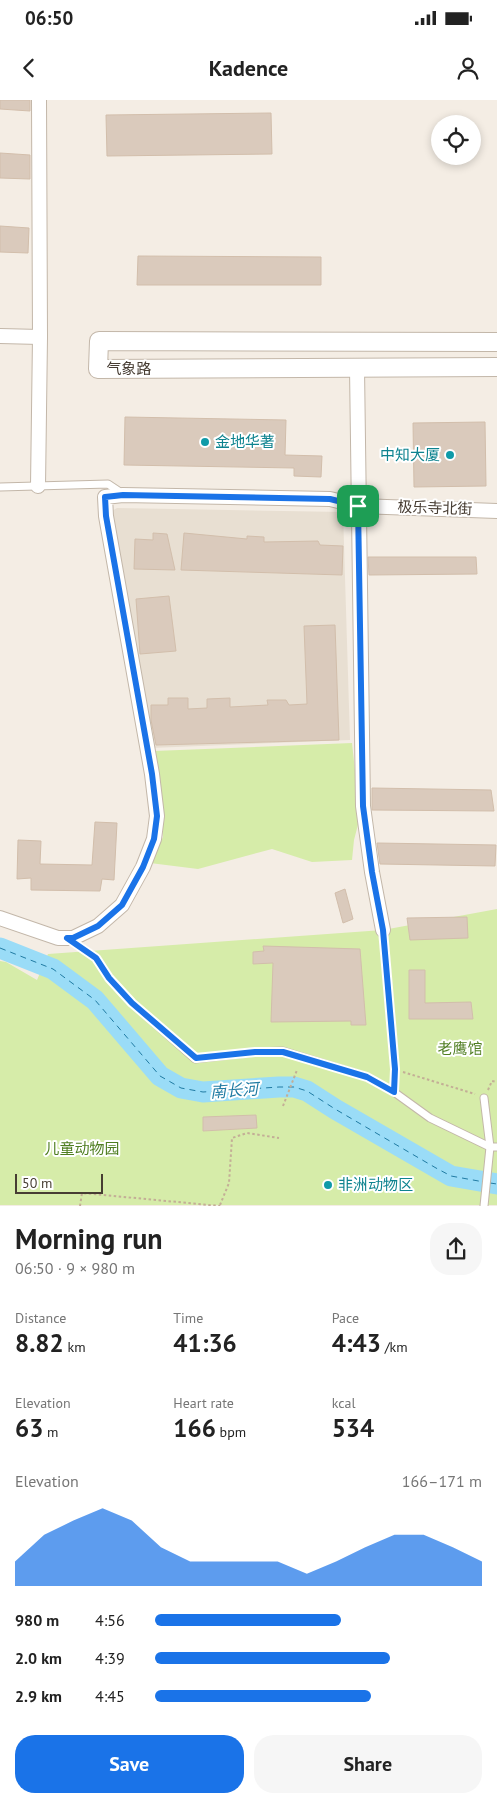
<!DOCTYPE html>
<meta charset="utf-8">
<style>
:root{--surface:#fff;--page:#f6f6f6;--text:#222;--muted:#767676;--accent:#1a73e8}
body{margin:0;font-family:"PT Sans","Noto Sans SC",sans-serif;background:var(--page);color:var(--text);height:100vh;display:flex;flex-direction:column;font-size:19px;white-space:nowrap}
*{box-sizing:border-box;margin:0}
p{font-size:16px;color:var(--muted)}
.icon{flex:none;width:28px;height:28px;fill:none;stroke:currentColor;stroke-width:2;stroke-linecap:round;stroke-linejoin:round}
.map{position:relative;height:1106px;overflow:hidden}
.side{display:flex;flex-direction:column;background:var(--surface);flex:1}
.side>*{flex:none}
.tools{position:absolute;left:431px;top:15px;display:grid;gap:10px}
.tools a{display:grid;place-items:center;width:50px;height:50px;border-radius:50%;background:var(--surface);box-shadow:0 2px 8px #0003;font-size:25px}
.scale{position:absolute;left:15px;bottom:12px;width:88px;box-sizing:border-box;padding-left:5px;border:2px solid #473d33;border-top:0;font-size:14px;line-height:18px;white-space:nowrap;color:#473d33;-webkit-text-stroke:4px #fff;paint-order:stroke}
.pin{position:absolute;display:grid;place-items:center;width:42px;height:42px;color:#fff;margin:-21px;border-radius:10px;box-shadow:0 2px 8px #0006}
.round{display:grid;place-items:center;flex:none;width:52px;height:52px;border-radius:20px;background:var(--page)}
.head{display:flex;align-items:center;justify-content:space-between;height:85px;padding:0 15px}
h1{font-size:28px;font-weight:600;line-height:38px}
.stats{display:grid;grid-template-columns:repeat(3,1fr);gap:8px;height:85px;padding:5px 15px}
.stats div{display:grid;align-content:center}
.stats b{font-size:25px;font-weight:600}
.stats small{font-size:14px;font-weight:400}
.stats p{font-size:14px}
.chart{height:140px;padding:10px 15px}
.chart p{display:flex;justify-content:space-between}
.chart svg{width:100%;height:90px;margin-top:5px;fill:var(--accent);opacity:.7}
.cta{display:flex;gap:10px;margin-top:auto;padding:10px 15px}
.cta a{flex:1;height:58px;border-radius:20px;background:var(--accent);color:#fff;font-size:20px;font-weight:600;line-height:58px;text-align:center}
.cta a+a{background:var(--page);color:var(--text)}
ul{padding:0 15px;list-style:none;font-size:16px}
li{display:grid;grid-template-columns:80px 60px 1fr;align-items:center;height:38px}
li i{height:12px;border-radius:6px;background:var(--accent)}
.status{display:flex;justify-content:space-between;align-items:center;height:35px;padding:0 25px;background:var(--surface);direction:ltr}
.status svg{height:14px;fill:currentColor}
header{display:flex;justify-content:space-between;align-items:center;height:65px;padding:0 15px;background:var(--surface);font-size:22px;font-weight:600}
.map>svg:first-child{display:block}
</style>
<div class="status"><b>06:50</b><svg viewBox="0 0 49 12"><path d="M0 12V9h3v3zM5 12V6h3v6zM10 12V3h3v9zM15 12V0h3v12zM26 1h20v11H26zM47 4h2v5h-2z"/></svg></div>
<header><svg class="icon" aria-label="back" viewBox="0 0 24 24"><path d="M15 5l-7 7 7 7"/></svg>Kadence<svg class="icon" aria-label="person" viewBox="0 0 24 24"><circle cx="12" cy="8" r="4"/><path d="M4 21q1-7 8-7t8 7"/></svg></header>
<div class="map">
<svg width="497" height="1106" viewBox="0 0 497 1106">
<rect width="100%" height="100%" fill="#f4ede4"/>
<path fill="#e8dfd2" d="M117 408 343 412 350 640 151 648 112 411Z"/>
<g fill="#d6eca9">
<path d="M352 643 360 717 354 740 352 760 312 762 272 749 198 769 150 763 163 737 161 695 154 651Z"/>
<path d="M497 809V1105H0V861L6 862 37 880 48 854 383 830Z"/>
</g>
<g fill="none" stroke-linecap="round" stroke-linejoin="round">
<path stroke="#9adcf7" stroke-width="21" d="M0 848 53 869 95 900 160 976 181 988 203 992 279 987H294L307 991 335 1009 451 1076 497 1084"/>
<g stroke="#207ba3" stroke-width="1" stroke-dasharray="6 5" stroke-linecap="butt">
<path d="M0 848 53 869 95 900 160 976 181 988 203 992 279 987H294L307 991 335 1009 436 1068 451 1076 484 1082"/>
<path d="M490 1083 497 1084"/>
</g>
</g>
<g fill="#dacabc" stroke="#d2beab">
<path d="M0 0H30V11L0 9Z"/>
<path d="M271 13 272 54 107 56 106 15Z"/>
<path d="M0 53 30 55V79L0 78Z"/>
<path d="M0 126 29 128 28 153 0 152Z"/>
<path d="M138 156 321 157V185H137Z"/>
<path d="M125 317 286 320 285 355 322 356 321 377 294 376V368L124 365Z"/>
<path d="M485 322 486 386 414 387 413 323Z"/>
<path d="M153 433 167 434 175 470 134 469 135 439 153 440Z"/>
<path d="M184 433 247 439V436L264 437V442L318 441 320 445 343 446 342 475 181 470Z"/>
<path d="M368 457H476L477 474 369 475Z"/>
<path d="M169 496 176 551 140 554 136 499Z"/>
<path d="M335 525 339 640 156 645 151 620V605H168V598H188V609L207 608V599L230 598V607L268 605 267 600H286L289 605 307 604 304 526Z"/>
<path d="M372 688 491 690 494 711 372 710Z"/>
<path d="M95 722 117 723 114 780 102 779 100 791 31 790V778L17 779 18 740 41 741 40 764 92 765Z"/>
<path d="M377 743 496 745 495 766 380 764Z"/>
<path d="M345 789 353 819 343 823 335 793Z"/>
<path d="M467 817 468 838 410 840 407 818Z"/>
<path d="M263 846 360 849 366 925H351V921L271 922 273 863 253 864V852L264 851Z"/>
<path d="M409 870H425V903L471 902 473 919H409Z"/>
<path d="M256 1015 257 1028 203 1031V1017Z"/>
</g>
<g fill="none" stroke-linecap="round" stroke-linejoin="round">
<g stroke="#c3b7a9" stroke-width="9">
<g id="service">
<path d="M0 387 108 384 123 394"/>
<path d="M383 830 395 969 394 992 430 1018 490 1047H497"/>
<path d="M70 840 96 858 109 878 132 903 195 959 255 952 283 951 367 977 394 992"/>
<path d="M484 998 490 1047 484 1106"/>
</g>
</g>
<g stroke="#c3b7a9" stroke-width="16">
<g id="minor">
<path d="M0 236 40 237"/>
<path d="M357 268 363 706 372 772 383 830"/>
<path d="M38 386 40 237 39 0"/>
<path d="M0 818 58 838H73L98 826 122 805 143 767 154 739 157 716 152 674 106 416 105 397 123 395 330 399 359 406 497 411"/>
</g>
</g>
<g stroke="#c3b7a9" stroke-width="20">
<path id="tertiary" d="M497 242 99 241 98 269 497 267"/>
</g>
<g stroke="#c3ae96" stroke-width="2" stroke-dasharray="2.5 2.5" stroke-linecap="butt">
<path d="M403 972 475 994"/>
<path d="M488 990 492 981 497 982"/>
<path d="M283 1006 297 970"/>
<path d="M220 1105 229 1083 232 1038 247 1033 279 1038"/>
<path d="M80 1106 82 1093 220 1106"/>
</g>
<use href="#service" stroke="#fff" stroke-width="7"/>
<use href="#minor" stroke="#fff" stroke-width="14"/>
<use href="#tertiary" stroke="#fff" stroke-width="18"/>
</g>
<g fill="none" stroke-linecap="round" stroke-linejoin="round">
<g stroke="#fff" stroke-width="10">
<path id="route" d="M123 395 330 399 358 406 363 706 372 772 383 830 395 969 394 992 367 977 283 952H255L196 958 132 903 109 878 96 858 67 838H73L98 826 122 805 143 767 154 739 157 716 152 674 106 416 105 397Z"/>
</g>
<use href="#route" stroke="#1a73e8" stroke-width="6"/>
</g>
<g fill="#0f9aa8" stroke="#fff" stroke-width="2">
<circle cx="205" cy="342" r="5"/>
<circle cx="450" cy="355" r="5"/>
<circle cx="328" cy="1085" r="5"/>
</g>
<g text-anchor="middle" stroke-width="4" stroke-linejoin="round" paint-order="stroke">
<g font-size="15" fill="#473d33" stroke="#fff">
<text x="129" y="274">气象路</text>
<text transform="translate(435 408) rotate(2)" y="5">极乐寺北街</text>
</g>
<g font-size="15" fill="#0d838f" stroke="#fff" text-anchor="start">
<text x="215" y="347">金地华著</text>
<text x="440" y="360" text-anchor="end">中知大厦</text>
<text x="338" y="1090">非洲动物区</text>
</g>
<g font-size="15" fill="#4f7e21" stroke="#fff">
<text x="460" y="954">老鹰馆</text>
<text x="82" y="1054">儿童动物园</text>
</g>
<g font-size="16" font-style="italic" fill="#207ba3" stroke="#fff">
<text transform="translate(234 990) rotate(-4)" y="6">南长河</text>
</g>
</g>
</svg>
<div class="tools">
<a><svg class="icon" aria-label="locate" viewBox="0 0 24 24"><circle cx="12" cy="12" r="6"/><path d="M12 2v4M12 18v4M2 12h4M18 12h4"/></svg></a>
</div>
<div class="scale">50 m</div>
<div class="pin" style="left:358px;top:406px;background:#1e9e55"><svg class="icon" aria-label="arrive" viewBox="0 0 24 24"><path d="M6 21V4h12l-3 4 3 4H6"/></svg></div>
</div>
<section class="side">
<div class="head"><div><h1>Morning run</h1><p>06:50 · 9 × 980 m</p></div><a class="round"><svg class="icon" aria-label="share" viewBox="0 0 24 24"><path d="M12 15V3M7 8l5-5 5 5M5 13v7h14v-7"/></svg></a></div>
<div class="stats">
<div><p>Distance</p><b>8.82<small> km</small></b></div>
<div><p>Time</p><b>41:36</b></div>
<div><p>Pace</p><b>4:43<small> /km</small></b></div>
</div>
<div class="stats">
<div><p>Elevation</p><b>63<small> m</small></b></div>
<div><p>Heart rate</p><b>166<small> bpm</small></b></div>
<div><p>kcal</p><b>534</b></div>
</div>
<div class="chart"><p><span>Elevation</span>166–171 m</p>
<svg viewBox="0 0 160 44" preserveAspectRatio="none"><path d="M0 44V32L10 19L20 12L30 6L40 12L50 25L60 32L70 32L80 32L90 32L100 38L110 32L120 25L130 19L140 19L150 25L160 32V44z"/></svg>
</div>
<ul>
<li><b>980 m</b>4:56<i style="width:57%"></i></li>
<li><b>2.0 km</b>4:39<i style="width:72%"></i></li>
<li><b>2.9 km</b>4:45<i style="width:66%"></i></li>
</ul>
<div class="cta"><a>Save</a><a>Share</a></div>
</section>
